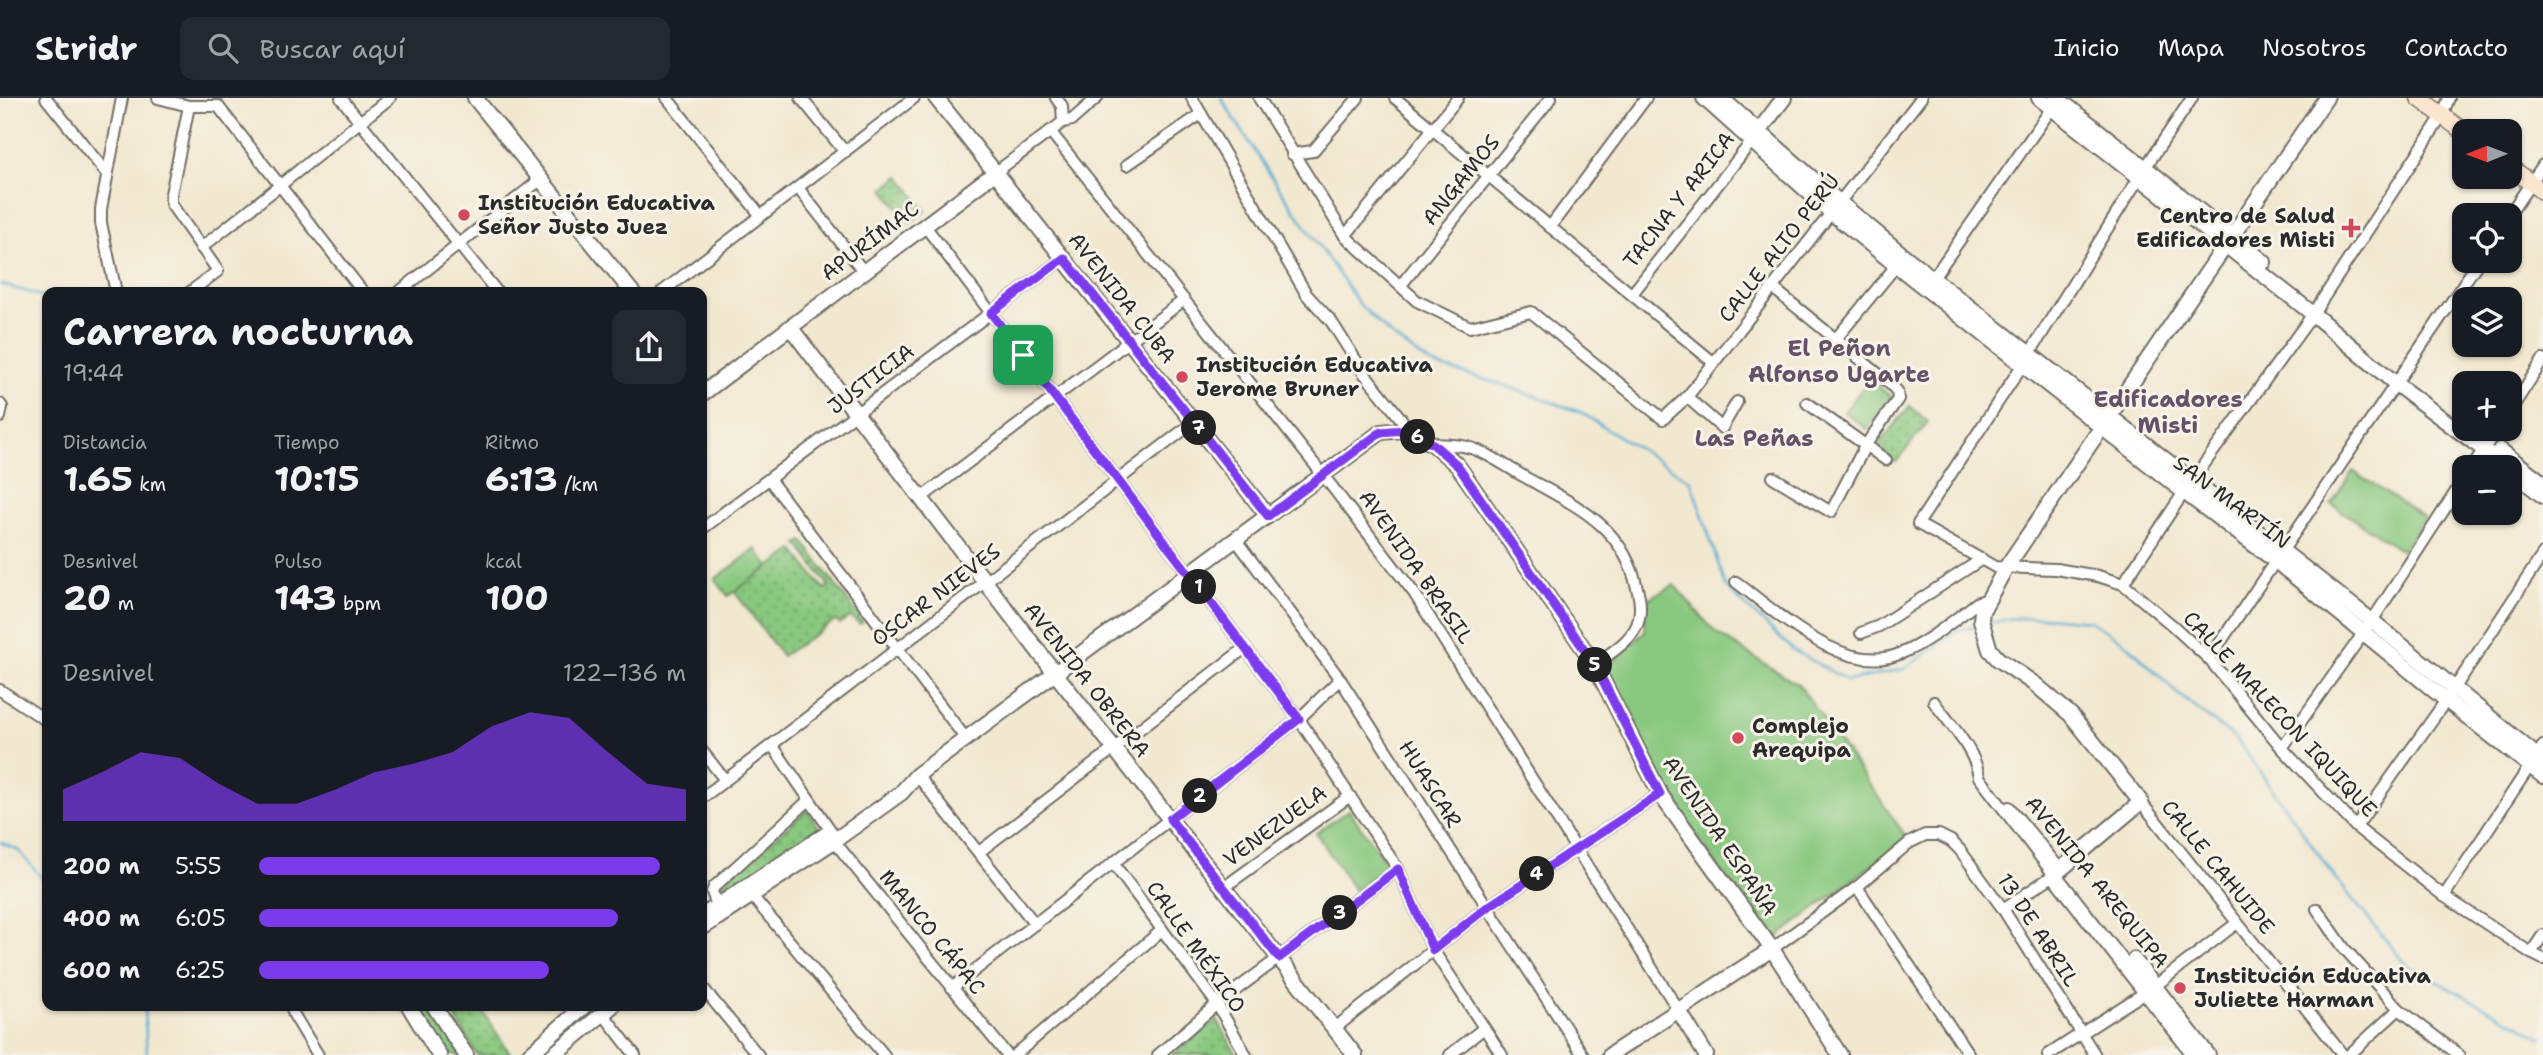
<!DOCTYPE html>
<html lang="es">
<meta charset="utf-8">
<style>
:root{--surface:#171b24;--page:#242831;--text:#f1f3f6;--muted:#9ea1a6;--line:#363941;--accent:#7c3aed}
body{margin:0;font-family:"Shantell Sans",sans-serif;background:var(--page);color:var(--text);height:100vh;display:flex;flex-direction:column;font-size:26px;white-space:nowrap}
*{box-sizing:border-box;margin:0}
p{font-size:23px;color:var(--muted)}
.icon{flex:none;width:38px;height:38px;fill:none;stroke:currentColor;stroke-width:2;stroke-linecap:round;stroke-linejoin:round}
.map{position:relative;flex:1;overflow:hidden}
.side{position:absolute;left:42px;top:189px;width:665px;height:724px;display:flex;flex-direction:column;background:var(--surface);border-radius:14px;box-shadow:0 2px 5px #0004}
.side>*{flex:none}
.needle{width:46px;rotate:269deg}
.controls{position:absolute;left:2452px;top:21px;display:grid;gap:14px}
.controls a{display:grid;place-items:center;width:70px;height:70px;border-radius:14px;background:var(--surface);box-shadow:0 2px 5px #0004;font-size:35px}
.pin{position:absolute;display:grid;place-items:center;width:60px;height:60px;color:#fff;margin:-30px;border-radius:14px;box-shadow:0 4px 10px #0006}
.km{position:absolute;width:35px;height:35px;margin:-18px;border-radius:50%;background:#222;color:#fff;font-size:19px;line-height:35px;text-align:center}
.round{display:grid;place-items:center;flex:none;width:74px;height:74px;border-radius:14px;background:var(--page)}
.overview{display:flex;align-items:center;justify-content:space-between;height:119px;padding:0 21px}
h1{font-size:38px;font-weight:700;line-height:52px}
.metrics{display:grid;grid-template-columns:repeat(3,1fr);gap:10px;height:119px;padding:7px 21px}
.metrics div{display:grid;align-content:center}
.metrics b{font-size:35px;font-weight:700}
.metrics small{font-size:19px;font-weight:400}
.metrics p{font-size:19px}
.chart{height:196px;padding:14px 21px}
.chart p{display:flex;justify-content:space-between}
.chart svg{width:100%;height:126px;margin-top:7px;fill:var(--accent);opacity:.7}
ul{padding:0 21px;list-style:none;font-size:23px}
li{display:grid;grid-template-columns:112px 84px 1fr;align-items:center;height:52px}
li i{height:18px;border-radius:9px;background:var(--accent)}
header{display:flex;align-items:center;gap:42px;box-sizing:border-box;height:98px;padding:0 35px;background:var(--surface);border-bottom:2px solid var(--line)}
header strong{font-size:33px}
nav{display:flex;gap:38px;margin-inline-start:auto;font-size:24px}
.search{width:490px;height:63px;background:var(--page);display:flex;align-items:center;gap:18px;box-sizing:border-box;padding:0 24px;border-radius:14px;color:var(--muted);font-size:26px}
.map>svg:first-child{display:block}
</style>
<header>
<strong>Stridr</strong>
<div class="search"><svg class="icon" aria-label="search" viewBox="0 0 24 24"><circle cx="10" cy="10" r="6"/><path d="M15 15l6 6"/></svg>Buscar aquí</div>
<nav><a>Inicio</a><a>Mapa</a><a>Nosotros</a><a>Contacto</a></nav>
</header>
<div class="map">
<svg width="2543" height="957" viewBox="0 0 2543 957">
<defs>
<pattern id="green-dots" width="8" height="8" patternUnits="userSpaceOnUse" patternTransform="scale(1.75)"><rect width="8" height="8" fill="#89c87f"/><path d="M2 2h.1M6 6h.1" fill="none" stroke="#70a368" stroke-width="1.8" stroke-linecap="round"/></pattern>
</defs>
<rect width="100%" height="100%" fill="#f7f3e8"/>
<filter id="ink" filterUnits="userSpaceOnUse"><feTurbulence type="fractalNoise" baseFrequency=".0143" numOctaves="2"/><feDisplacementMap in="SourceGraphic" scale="14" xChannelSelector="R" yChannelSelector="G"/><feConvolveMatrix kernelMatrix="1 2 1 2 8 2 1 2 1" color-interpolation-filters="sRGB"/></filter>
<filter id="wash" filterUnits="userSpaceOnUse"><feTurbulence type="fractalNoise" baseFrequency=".00686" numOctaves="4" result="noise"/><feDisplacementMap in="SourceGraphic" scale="28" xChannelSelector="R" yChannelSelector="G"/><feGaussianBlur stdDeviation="1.57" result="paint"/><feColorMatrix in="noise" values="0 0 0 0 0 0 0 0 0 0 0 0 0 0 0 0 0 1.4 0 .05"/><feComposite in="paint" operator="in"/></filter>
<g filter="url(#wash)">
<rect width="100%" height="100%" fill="#f2e8d0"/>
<g fill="url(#green-dots)" stroke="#5a7a55" stroke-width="2">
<path d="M900 78 926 113 910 125 884 91Z"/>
<path d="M1910 308 1928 324 1896 364 1877 348Z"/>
<path d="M803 443 863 524 860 526 850 519 840 526 835 523 782 558 734 493 794 452 824 491 829 488 798 446Z"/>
<path d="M807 712 819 730 718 799 715 791Z"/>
<path d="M417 908H432L462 957H447Z"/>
<path d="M449 908H479L511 957H477Z"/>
<path d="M1217 922 1237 957H1172Z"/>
</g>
<g fill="#89c87f" stroke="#5a7a55" stroke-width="2">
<path d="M1869 282 1892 299 1867 331 1844 314Z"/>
<path d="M2353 373 2424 420 2402 453 2331 406Z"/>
<path d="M756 451 769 469 728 498 715 481Z"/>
<path d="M1674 487 1716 535 1800 588 1907 740 1771 844 1664 691 1605 572 1645 533V502Z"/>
<path d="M1349 712 1388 768 1354 792 1316 735Z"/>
</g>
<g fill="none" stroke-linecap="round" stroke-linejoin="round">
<g stroke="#57acd3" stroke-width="2.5">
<path d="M1221 0 1273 81 1360 207 1393 239 1431 266 1506 288 1580 314 1691 383 1726 489 1793 552 1848 583 1904 571 1959 532 1977 528"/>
<path d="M0 186 41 198 47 208"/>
<path d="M1987 526 2008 521 2045 519 2090 523 2126 545 2179 597 2238 643 2337 782 2406 867 2543 940"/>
<path d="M0 744 18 752 47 786"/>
<path d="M144 908 147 957"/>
</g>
</g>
</g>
<g filter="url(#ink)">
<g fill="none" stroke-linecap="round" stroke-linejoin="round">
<g stroke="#716d65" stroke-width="14">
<g id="minor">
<path d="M46 0 107 76"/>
<path d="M158 0 189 8H218"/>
<path d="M341 0 497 194"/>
<path d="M667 0 761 118"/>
<path d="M801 0 845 54"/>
<path d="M1056 0 1062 8 1063 24"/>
<path d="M1192 0 1307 197 1331 223 1364 275 1402 322 1403 332"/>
<path d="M1259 0 1345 138 1417 203 1470 229 1531 214 1663 321 1687 299 1921 0"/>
<path d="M1395 0 1713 264"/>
<path d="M2192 0 2145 70 2023 266 1918 426 1995 469 2056 471 2098 478 2123 486 2172 527 2209 561 2282 650 2356 729 2444 798 2531 855 2543 861"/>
<path d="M189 8 171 96V106L218 173 190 194"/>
<path d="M218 8 363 194"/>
<path d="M1050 33 1323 377 1414 495 1679 913"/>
<path d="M1292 56 1313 53 1358 0"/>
<path d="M1127 67 1201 16"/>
<path d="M996 74 1063 24 1072 22 1097 0"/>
<path d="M798 90 864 174"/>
<path d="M2509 117 2543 67"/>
<path d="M925 128 1299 621 1398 771 1433 852 1502 957"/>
<path d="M1550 129 1646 0"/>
<path d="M1345 138 1458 0"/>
<path d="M201 150 390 0"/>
<path d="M1929 186 2056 4"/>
<path d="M1401 187 1551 0"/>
<path d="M116 194 101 125V111L122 0"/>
<path d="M399 194 541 81"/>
<path d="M662 194 914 0"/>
<path d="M1632 196 1752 43"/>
<path d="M1835 242 1900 163"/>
<path d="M1687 299 1722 330 1737 304"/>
<path d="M1807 305 1886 362"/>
<path d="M0 306 2 309 0 319"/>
<path d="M2510 313 2543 262"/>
<path d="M1433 346C1445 347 1459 346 1471 350 1488 355 1507 369 1523 378 1574 407 1623 426 1637 490 1640 501 1642 515 1637 527 1630 544 1608 556 1595 567"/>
<path d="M2472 369 2497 331"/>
<path d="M1773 379 1831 414 1865 348 1898 301 1897 293 1888 284 1773 190"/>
<path d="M769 381 966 641"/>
<path d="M921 400 1184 202"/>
<path d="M702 431 1064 160"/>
<path d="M1236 442 1340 581 1583 957"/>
<path d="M1736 484C1779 516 1845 580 1902 555 1930 543 1954 522 1978 504L1986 502"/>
<path d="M2123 486 2184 394 2313 216 2442 18 2449 0"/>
<path d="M1861 535 1879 528 1982 461"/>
<path d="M2209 561 2479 163"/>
<path d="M0 592 47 623"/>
<path d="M1934 604C1950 626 1975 652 1979 679L2054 777 2003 811"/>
<path d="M772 647 831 733 834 743 1007 957"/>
<path d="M2282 650 2372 523 2464 381"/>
<path d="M702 653 725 682"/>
<path d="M917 677 1035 826"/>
<path d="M702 700 1194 324"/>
<path d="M2141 704 2343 957"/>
<path d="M2009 709 2060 771"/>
<path d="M2356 729 2454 591 2543 456"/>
<path d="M979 754 1245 550"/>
<path d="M1113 765 1217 906 1246 957"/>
<path d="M1857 789 1969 957"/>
<path d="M1223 790 1350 698"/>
<path d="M752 798 884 957"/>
<path d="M2444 798 2543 648"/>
<path d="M717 808 712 794 714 789 809 702"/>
<path d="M2317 811 2344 850 2399 911 2459 957"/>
<path d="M1772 851 1857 789 1909 745 1925 737H1939L1951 743 1960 752 2003 811 2095 957"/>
<path d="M2531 855 2543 837"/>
<path d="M702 889 758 957"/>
<path d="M952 890 1299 621 1340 581"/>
<path d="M291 908 294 917 318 957"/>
<path d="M604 917 635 957"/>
<path d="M1335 930 1486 810 1660 696"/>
<path d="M1015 957 1162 832"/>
<path d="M1158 957 1217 906 1398 771"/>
<path d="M1450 957 1484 930"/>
<path d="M2048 957 2155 888 2237 825"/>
<path d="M2349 957 2399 911"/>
</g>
</g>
<g stroke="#716d65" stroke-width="18">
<g id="tertiary">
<path d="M475 0 632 194"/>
<path d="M936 0 1268 418"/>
<path d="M1704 0 1832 115 1896 167 2184 394 2277 464 2446 602 2543 678"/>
<path d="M1721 0 1840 105 1904 158 2372 523 2543 663"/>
<path d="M2039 0 2313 216 2396 286 2507 369"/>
<path d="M2057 0 2264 164"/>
<path d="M1753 41 1784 0"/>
<path d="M790 229 1055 575 1355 957"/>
<path d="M702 296 996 74"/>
<path d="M2500 352 2543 385"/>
<path d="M2510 371 2543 398"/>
<path d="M702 818 828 735"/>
<path d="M702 830 834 743 901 695 917 677 1381 334 1403 332 1433 346 1458 368 1595 567 1660 696 1772 851 1840 957"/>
<path d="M2134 862 2208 957"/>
<path d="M409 908 439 957"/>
<path d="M434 908 466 957"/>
<path d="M1679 913 1706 957"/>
<path d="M529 957 584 908"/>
<path d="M553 957 612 908"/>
<path d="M1610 957 1772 851"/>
<path d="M2195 957 2054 777 2141 704 2071 617 2036 587 1998 561 1990 552 1981 522 1982 513 2005 471 2326 0"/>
</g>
</g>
<g stroke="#716d65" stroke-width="19">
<g id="secondary">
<path d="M2419 0 2464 34"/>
<path d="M2510 69 2543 94"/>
</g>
</g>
<use href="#minor" stroke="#fff" stroke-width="10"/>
<use href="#tertiary" stroke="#fff" stroke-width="14"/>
<use href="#secondary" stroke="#fbe5cf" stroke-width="16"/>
</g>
</g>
<g fill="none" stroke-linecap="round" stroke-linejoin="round" filter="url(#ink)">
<g stroke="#fff" stroke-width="14">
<path id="route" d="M1064 160 1268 418 1381 334 1403 332 1433 346 1458 368 1595 567 1660 696 1486 810 1433 852 1398 771 1279 860 1170 721 1299 621 991 215Z"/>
</g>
<use href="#route" stroke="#7c3aed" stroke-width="9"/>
</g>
<g fill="#d1495b" stroke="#f7f3e8" stroke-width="2.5">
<circle cx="464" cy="117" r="7"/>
<path d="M2347.5 119.5h7v7h7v7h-7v7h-7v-7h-7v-7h7z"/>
<circle cx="1182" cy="279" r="7"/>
<circle cx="1738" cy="640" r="7"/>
<circle cx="2180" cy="890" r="7"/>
</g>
<g text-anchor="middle" stroke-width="6" stroke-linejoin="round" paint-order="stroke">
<g font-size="21" fill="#2b2b2b" stroke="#f7f3e8">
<text transform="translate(1461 82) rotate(-51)" y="7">ANGAMOS</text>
<text transform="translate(1679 102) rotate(-52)" y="7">TACNA Y ARICA</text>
<text transform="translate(870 143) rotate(-37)" y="7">APURÍMAC</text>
<text transform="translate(1779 150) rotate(-52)" y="7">CALLE ALTO PERÚ</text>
<text transform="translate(1122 200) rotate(52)" y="7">AVENIDA CUBA</text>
<text transform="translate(871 281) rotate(-37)" y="7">JUSTICIA</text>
<text transform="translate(2232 404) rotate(37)" y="7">SAN MARTÍN</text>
<text transform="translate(1416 469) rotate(55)" y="7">AVENIDA BRASIL</text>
<text transform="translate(936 497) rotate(-37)" y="7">OSCAR NIEVES</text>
<text transform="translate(1087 582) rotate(52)" y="7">AVENIDA OBRERA</text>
<text transform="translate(2280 616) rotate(47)" y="7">CALLE MALECON IQUIQUE</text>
<text transform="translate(1430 686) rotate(58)" y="7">HUASCAR</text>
<text transform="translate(1275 728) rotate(-36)" y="7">VENEZUELA</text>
<text transform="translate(1720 738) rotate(56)" y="7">AVENIDA ESPAÑA</text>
<text transform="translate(2218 769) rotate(51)" y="7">CALLE CAHUIDE</text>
<text transform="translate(2097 784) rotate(51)" y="7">AVENIDA AREQUIPA</text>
<text transform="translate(2038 832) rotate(57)" y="7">13 DE ABRIL</text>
<text transform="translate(932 834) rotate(51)" y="7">MANCO CÁPAC</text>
<text transform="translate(1196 849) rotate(55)" y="7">CALLE MÉXICO</text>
</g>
<g font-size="21" font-weight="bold" fill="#2b2b2b" stroke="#f7f3e8" text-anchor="start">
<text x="478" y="112">Institución Educativa<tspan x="478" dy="24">Señor Justo Juez</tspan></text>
<text x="2335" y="125" text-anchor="end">Centro de Salud<tspan x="2335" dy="24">Edificadores Misti</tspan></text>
<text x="1196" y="274">Institución Educativa<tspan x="1196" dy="24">Jerome Bruner</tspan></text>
<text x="1752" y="635">Complejo<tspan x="1752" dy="24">Arequipa</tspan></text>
<text x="2194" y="885">Institución Educativa<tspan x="2194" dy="24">Juliette Harman</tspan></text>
</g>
<g font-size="23" font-weight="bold" fill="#645269" stroke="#f7f3e8">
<text x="1839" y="258">El Peñon<tspan x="1839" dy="26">Alfonso Ugarte</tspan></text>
<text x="2168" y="309">Edificadores<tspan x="2168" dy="26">Misti</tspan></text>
<text x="1754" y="348">Las Peñas</text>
</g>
</g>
</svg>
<div class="controls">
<a><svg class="needle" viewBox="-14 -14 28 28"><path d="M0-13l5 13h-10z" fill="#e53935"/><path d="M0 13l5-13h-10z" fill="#9ea1a6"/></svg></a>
<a><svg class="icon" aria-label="locate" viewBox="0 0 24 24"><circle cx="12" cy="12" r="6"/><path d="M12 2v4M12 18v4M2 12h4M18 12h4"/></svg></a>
<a><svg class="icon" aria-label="layers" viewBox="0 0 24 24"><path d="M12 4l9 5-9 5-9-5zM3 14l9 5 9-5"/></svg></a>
<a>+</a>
<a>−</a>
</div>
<div class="pin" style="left:1023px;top:257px;background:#1e9e55"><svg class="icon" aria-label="arrive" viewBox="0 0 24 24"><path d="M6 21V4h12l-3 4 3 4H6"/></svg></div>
<b class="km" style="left:1199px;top:489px">1</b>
<b class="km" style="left:1200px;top:698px">2</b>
<b class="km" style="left:1340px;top:815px">3</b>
<b class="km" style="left:1537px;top:776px">4</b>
<b class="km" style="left:1595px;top:567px">5</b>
<b class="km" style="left:1418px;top:339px">6</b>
<b class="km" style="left:1199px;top:330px">7</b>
<section class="side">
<div class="overview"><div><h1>Carrera nocturna</h1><p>19:44</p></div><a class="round"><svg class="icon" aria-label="share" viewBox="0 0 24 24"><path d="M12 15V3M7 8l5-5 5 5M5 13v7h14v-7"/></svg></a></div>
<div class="metrics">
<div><p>Distancia</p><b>1.65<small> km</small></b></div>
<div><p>Tiempo</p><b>10:15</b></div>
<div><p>Ritmo</p><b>6:13<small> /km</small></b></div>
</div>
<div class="metrics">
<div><p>Desnivel</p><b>20<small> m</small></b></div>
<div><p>Pulso</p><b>143<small> bpm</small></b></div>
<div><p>kcal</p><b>100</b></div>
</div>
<div class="chart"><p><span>Desnivel</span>122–136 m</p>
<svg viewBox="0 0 160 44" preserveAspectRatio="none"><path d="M0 44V33L10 27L20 20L30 22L40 31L50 38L60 38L70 33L80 27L90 24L100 20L110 11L120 6L130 8L140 20L150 31L160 33V44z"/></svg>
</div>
<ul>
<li><b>200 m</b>5:55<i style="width:94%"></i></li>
<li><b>400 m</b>6:05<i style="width:84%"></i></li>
<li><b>600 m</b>6:25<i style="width:68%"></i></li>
</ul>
</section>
</div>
